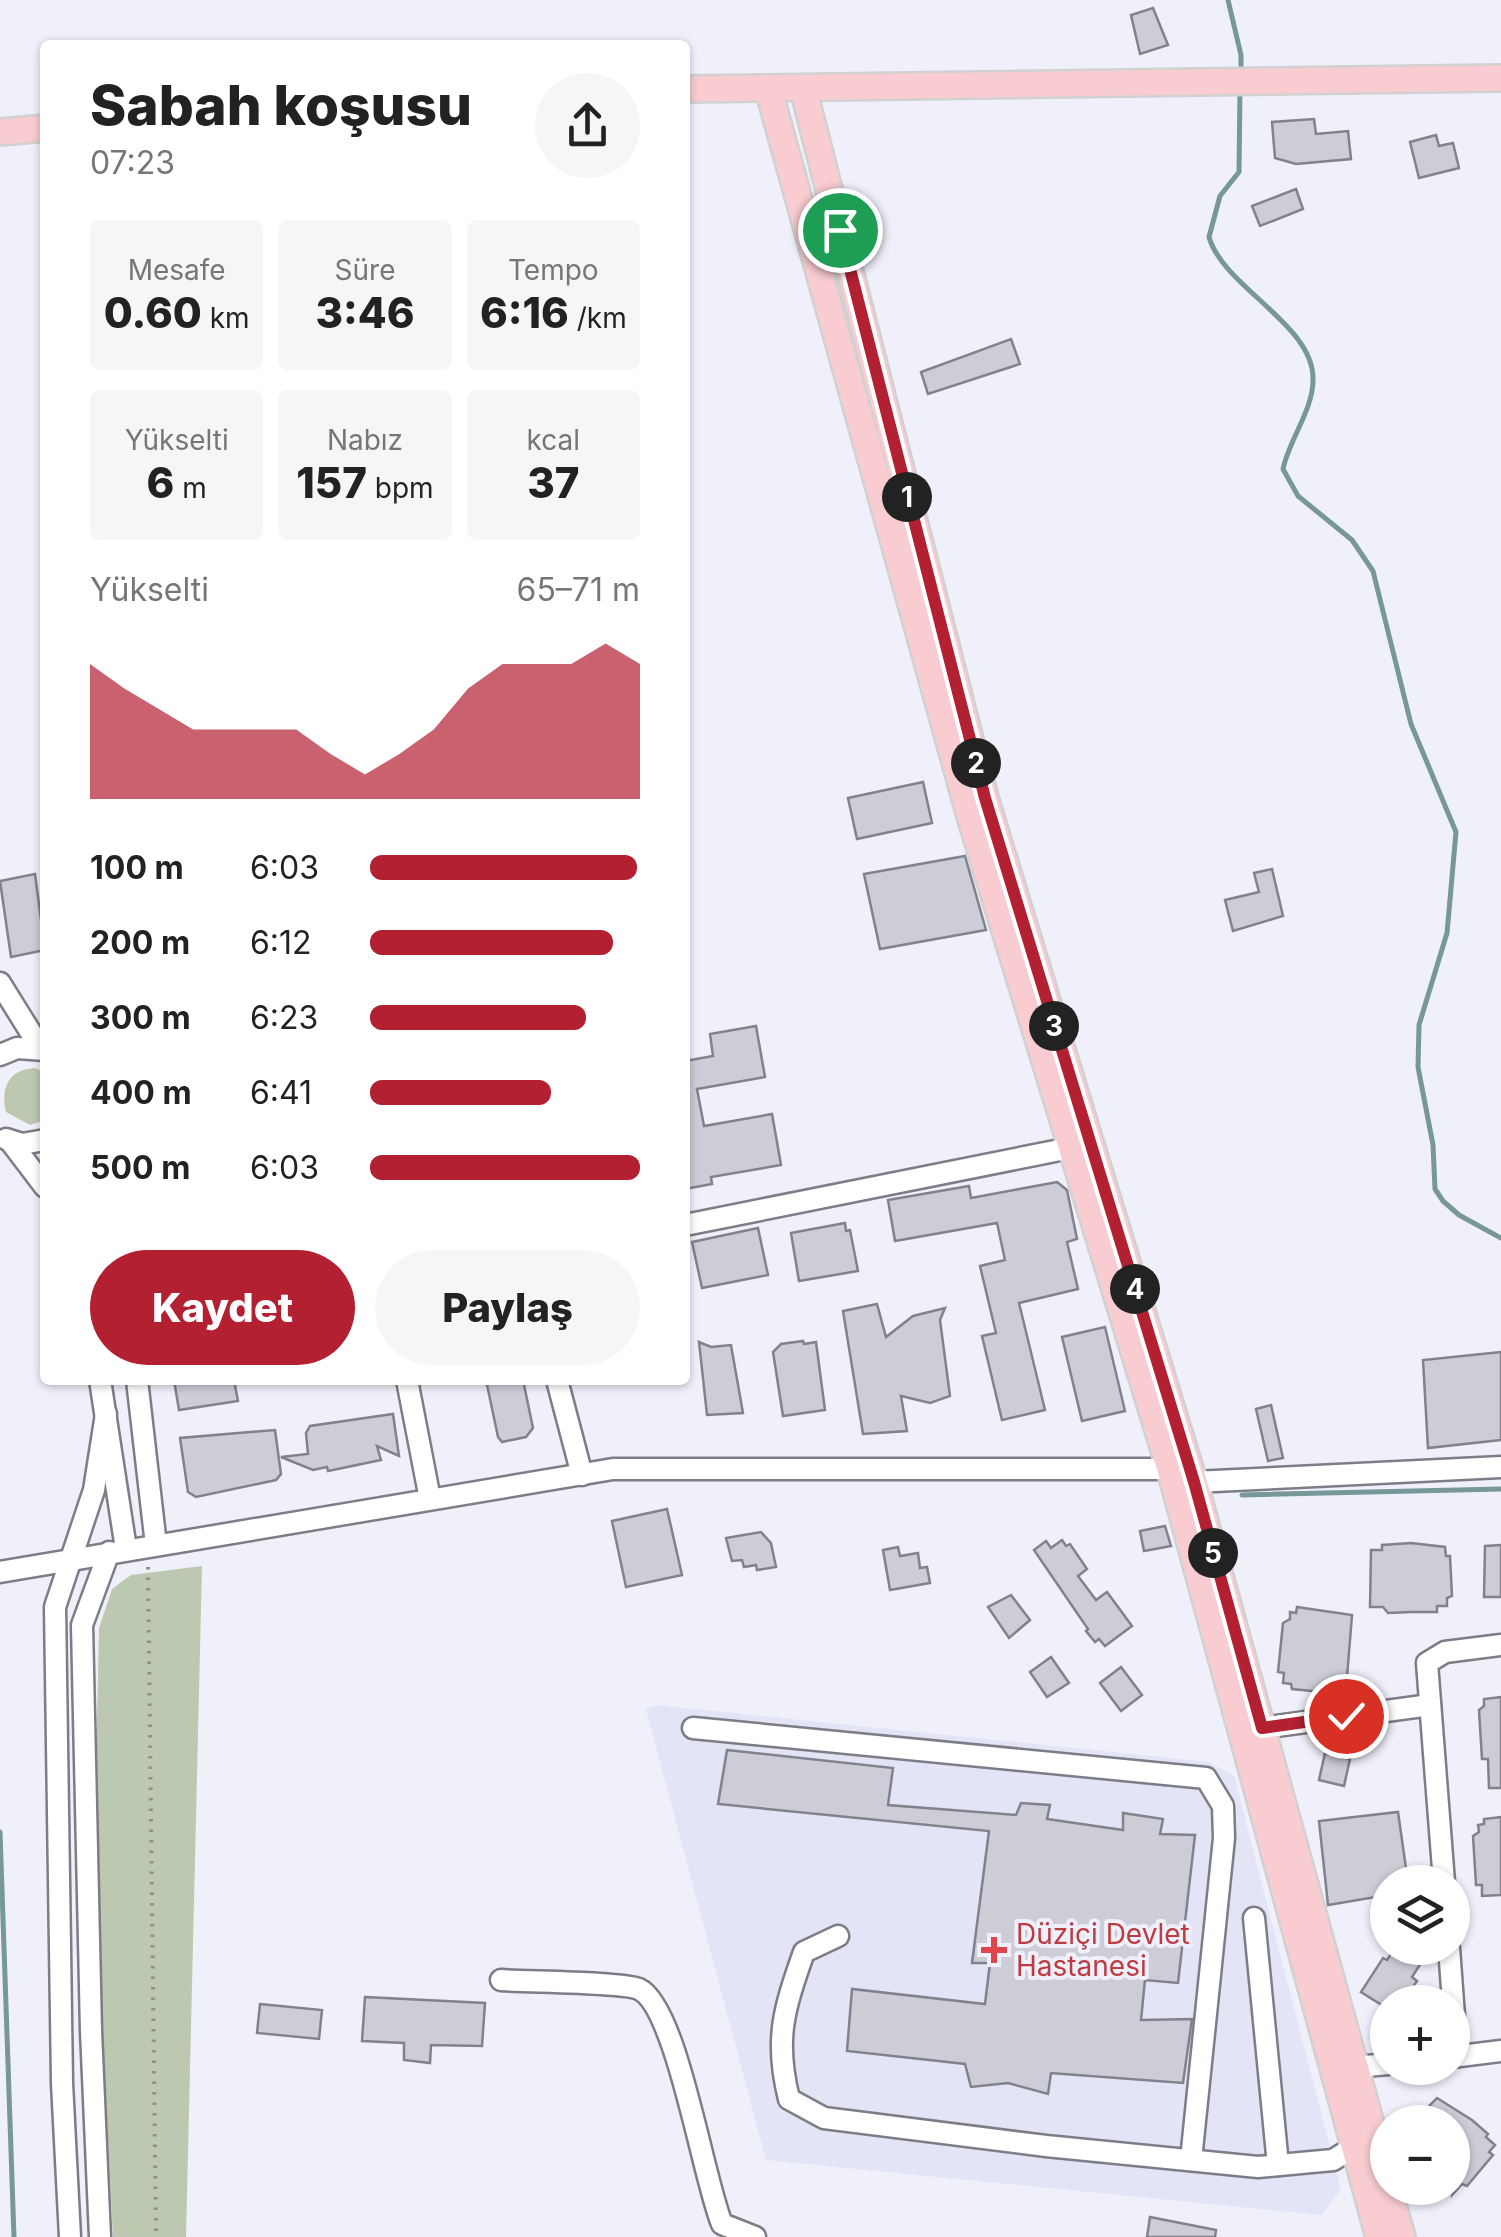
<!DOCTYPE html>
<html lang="tr">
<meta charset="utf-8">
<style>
:root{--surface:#fff;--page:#f6f6f6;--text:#222;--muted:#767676;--accent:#b32031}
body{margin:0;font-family:Inter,sans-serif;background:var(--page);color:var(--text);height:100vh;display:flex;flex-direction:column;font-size:38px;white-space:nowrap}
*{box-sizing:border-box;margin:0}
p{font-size:32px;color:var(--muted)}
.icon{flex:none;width:55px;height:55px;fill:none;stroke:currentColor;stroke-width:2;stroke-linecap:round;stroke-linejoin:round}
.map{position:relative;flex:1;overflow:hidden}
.details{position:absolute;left:40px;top:40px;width:650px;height:1345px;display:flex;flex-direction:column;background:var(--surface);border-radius:10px;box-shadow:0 2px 8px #0004}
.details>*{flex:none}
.controls{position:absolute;left:1370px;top:1865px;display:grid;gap:20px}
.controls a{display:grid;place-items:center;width:100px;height:100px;border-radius:50%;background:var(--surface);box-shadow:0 2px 8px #0004;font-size:50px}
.pin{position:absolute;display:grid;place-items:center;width:85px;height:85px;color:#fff;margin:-42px;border:5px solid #fff;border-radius:50%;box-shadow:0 2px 10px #0007}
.km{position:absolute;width:50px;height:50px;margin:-25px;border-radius:50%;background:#222;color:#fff;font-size:28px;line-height:50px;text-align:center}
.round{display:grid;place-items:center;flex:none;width:105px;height:105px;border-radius:52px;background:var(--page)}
.head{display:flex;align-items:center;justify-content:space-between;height:170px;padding:0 50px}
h1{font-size:55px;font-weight:800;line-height:75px}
.metrics{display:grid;grid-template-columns:repeat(3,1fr);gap:15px;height:170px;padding:10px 50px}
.metrics div{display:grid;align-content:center;border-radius:10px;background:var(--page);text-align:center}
.metrics b{font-size:42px;font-weight:800}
.metrics small{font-size:28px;font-weight:400}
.metrics p{font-size:28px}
.chart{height:280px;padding:20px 50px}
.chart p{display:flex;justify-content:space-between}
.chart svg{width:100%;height:180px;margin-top:10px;fill:var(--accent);opacity:.7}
.button{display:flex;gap:20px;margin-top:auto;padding:20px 50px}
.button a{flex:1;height:115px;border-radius:60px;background:var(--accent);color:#fff;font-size:40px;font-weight:800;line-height:115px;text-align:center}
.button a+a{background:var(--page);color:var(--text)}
ul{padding:0 50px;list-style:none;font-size:32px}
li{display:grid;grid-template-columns:160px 120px 1fr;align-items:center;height:75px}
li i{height:25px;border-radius:12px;background:var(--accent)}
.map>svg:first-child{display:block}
</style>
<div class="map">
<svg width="1501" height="2237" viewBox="0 0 1501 2237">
<rect width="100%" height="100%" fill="#eff0fa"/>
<path fill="#e3e4f6" d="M656 1705 1209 1762 1234 1776 1341 2190 1321 2215 766 2160 646 1709Z"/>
<g fill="#bcc8b0">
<path d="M35 1068 45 1073V1120L30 1125 6 1112C0 1088 9 1069 35 1068Z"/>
<path d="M202 1566 186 2237H113L94 1862 99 1628 112 1589 131 1575Z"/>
</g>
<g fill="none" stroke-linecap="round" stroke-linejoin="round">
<g stroke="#779799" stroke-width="5">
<path d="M1228 0 1241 55V72"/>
<path d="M1240 88 1239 172 1220 196 1209 237C1223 287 1315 325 1313 380 1313 410 1289 440 1283 469L1298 496 1352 540 1373 571 1411 724 1456 832 1447 933 1419 1025 1418 1067 1433 1145 1435 1189 1443 1201 1459 1215 1501 1238"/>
<path d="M1242 1495 1501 1489"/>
<path d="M0 1832 14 2237"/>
</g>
</g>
<g fill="#cdcdd8" stroke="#81828b" stroke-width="2.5">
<path d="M1153 8 1168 45 1140 54 1131 15Z"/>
<path d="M1314 119 1316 134 1348 131 1351 159 1296 164 1275 158 1272 122Z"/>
<path d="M1436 135 1439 146 1453 143 1459 168 1419 178 1410 142Z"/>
<path d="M1296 189 1303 209 1260 226 1252 206Z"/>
<path d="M1011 339 1020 364 928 394 921 372Z"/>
<path d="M923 782 932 823 857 839 848 798Z"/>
<path d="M965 856 986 930 880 949 864 874Z"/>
<path d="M1272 869 1283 916 1233 931 1225 900 1259 892 1254 873Z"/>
<path d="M35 874 45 950 11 957 0 881Z"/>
<path d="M756 1026 765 1077 697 1089 704 1126 772 1114 781 1165 711 1177 712 1184 685 1189V1061L713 1056 710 1034Z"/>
<path d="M1057 1182 1067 1190 1077 1239 1067 1242 1078 1289 1019 1303 1045 1410 1002 1420 982 1336 996 1333 980 1266 1005 1260 997 1223 895 1241 888 1200 969 1186 971 1198Z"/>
<path d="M845 1223 846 1231 850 1230 858 1271 799 1281 791 1233Z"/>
<path d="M758 1228 768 1275 702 1288 692 1242Z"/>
<path d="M877 1304 886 1337 913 1316 945 1308 940 1320 950 1396 930 1403 901 1396 907 1431 863 1434 843 1311Z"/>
<path d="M1105 1327 1125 1411 1082 1421 1062 1337Z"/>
<path d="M803 1341 804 1344 816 1342 825 1410 783 1416 773 1352 781 1344Z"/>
<path d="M699 1342 711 1347 731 1345 743 1413 707 1415Z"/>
<path d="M1501 1352V1440L1428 1448 1423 1360Z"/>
<path d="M174 1380H234L238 1401 179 1410Z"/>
<path d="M486 1380H523L533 1428 526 1437 502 1442 498 1437Z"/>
<path d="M1271 1405 1283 1458 1268 1461 1256 1409Z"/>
<path d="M393 1414 399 1456 377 1446 381 1460 328 1471 327 1467 313 1470 281 1457 308 1454 306 1433 310 1426Z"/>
<path d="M275 1430 281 1474 276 1480 196 1497 188 1492 180 1438Z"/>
<path d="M667 1509 682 1575 626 1587 612 1521Z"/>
<path d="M1165 1526 1171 1546 1144 1551 1140 1531Z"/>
<path d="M761 1532 771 1543 776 1567 757 1570 756 1565 744 1567 742 1560 732 1561 726 1538Z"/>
<path d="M1062 1540 1066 1546 1070 1544 1087 1569 1078 1576 1096 1600 1107 1592 1132 1626 1105 1646 1099 1639 1095 1642 1086 1631 1088 1629 1034 1550 1046 1541 1051 1548Z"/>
<path d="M1411 1543 1445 1547 1446 1556H1450L1452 1596 1447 1598V1606H1437V1612H1411L1388 1613 1383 1607H1370L1371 1550H1382V1545Z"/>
<path d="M1501 1545V1597H1484L1485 1546Z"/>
<path d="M898 1547 900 1556 918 1553 920 1568 927 1567 930 1583 890 1590 883 1550Z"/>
<path d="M1011 1595 1030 1620 1009 1638 988 1607Z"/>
<path d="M1297 1607 1352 1615 1347 1677H1343L1342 1689 1333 1688 1332 1693 1292 1689 1291 1684 1283 1683 1284 1673 1278 1672 1283 1623 1290 1619V1612L1296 1613Z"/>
<path d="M1051 1657 1069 1683 1047 1697 1030 1672Z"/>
<path d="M1121 1667 1142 1695 1121 1711 1100 1683Z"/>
<path d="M1501 1697V1788H1489L1488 1759H1482L1479 1710 1484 1706V1699Z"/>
<path d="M727 1750 893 1768 888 1805 1016 1815 1021 1803 1050 1805 1047 1819 1123 1830V1813L1163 1819 1160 1834 1195 1835 1178 1983 1145 1980 1141 2020 1192 2019 1183 2083 1051 2073 1048 2094 1008 2083 971 2087 965 2064 847 2051 852 1989 985 2004 990 1963H972L989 1831 718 1804Z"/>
<path d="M1325 1753 1350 1759 1344 1786 1319 1780Z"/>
<path d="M1398 1812 1408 1882H1388V1895L1328 1905 1319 1821Z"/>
<path d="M1501 1817V1895L1482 1896V1885H1476L1473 1836 1479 1832 1478 1825 1484 1824V1819Z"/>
<path d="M1395 1948 1421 1963 1412 1977 1417 1981 1403 2002H1388V2009L1361 1992 1383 1958 1387 1960Z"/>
<path d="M365 1997 485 2003 482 2046 431 2045 430 2063 404 2060V2043L362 2041Z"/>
<path d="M260 2004 322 2010 319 2039 257 2033Z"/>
<path d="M1437 2098 1472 2120 1488 2134 1486 2137 1495 2145 1489 2152 1493 2155 1467 2186 1462 2184 1452 2195V2122H1413Z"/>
<path d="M1150 2217 1216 2230 1215 2237H1147Z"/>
</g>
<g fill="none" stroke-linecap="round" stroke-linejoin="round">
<g stroke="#7c7d86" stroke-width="25">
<g id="minor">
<path d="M0 983 41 1049"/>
<path d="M0 1055 17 1048 45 1050"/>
<path d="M6 1139 22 1144 45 1140"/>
<path d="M10 1141 45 1187"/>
<path d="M685 1225 1070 1148"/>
<path d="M100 1380 126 1549"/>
<path d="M137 1380 156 1545"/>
<path d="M407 1380 430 1499"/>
<path d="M557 1380 582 1475"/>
<path d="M0 1572 613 1469H1170L1194 1482 1501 1467"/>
<path d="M693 1728 1206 1778 1223 1806 1224 1838 1191 2160"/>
<path d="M1262 1728 1430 1705"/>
<path d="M1444 1882 1427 1663 1445 1652 1501 1645"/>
<path d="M1254 1918 1278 2165"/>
<path d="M838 1936 804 1952C784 2009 774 2039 789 2099L824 2118 1046 2146 1258 2167 1333 2160 1354 2147"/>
<path d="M1449 1948 1457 2056"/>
<path d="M501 1980C526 1982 623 1982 639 1989 677 2007 703 2179 722 2224L755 2237"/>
<path d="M1452 2057 1501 2051"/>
<path d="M1355 2067 1388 2064"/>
<path d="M70 2237 62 2083 55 1607 94 1490 106 1414"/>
<path d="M100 2237 91 2031 82 1625 109 1552"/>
</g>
</g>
<g stroke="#d1d1d2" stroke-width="30">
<g id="major">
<path d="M768 88 970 816 1170 1469 1379 2237"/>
<path d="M803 88 985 798 1194 1482 1388 2186"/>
<path d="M685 89 1501 78"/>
<path d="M0 132 45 128"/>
<path d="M1388 2188 1402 2237"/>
</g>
</g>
<path stroke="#8e8e95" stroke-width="4" stroke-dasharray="2.5 8" stroke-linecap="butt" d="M148 1567 156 2237"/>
<use href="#minor" stroke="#fff" stroke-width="20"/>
<use href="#major" stroke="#f8ccd0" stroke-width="25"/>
</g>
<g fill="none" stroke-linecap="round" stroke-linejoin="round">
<g stroke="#fff" stroke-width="20">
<path id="route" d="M840 230 985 798 1194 1482 1262 1728 1346 1716"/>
</g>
<use href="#route" stroke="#b32031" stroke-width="12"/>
</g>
<path fill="#e0444e" stroke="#eff0fa" stroke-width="4" d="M989 1935h10v10h10v10h-10v10h-10v-10h-10v-10h10z"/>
<g text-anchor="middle" stroke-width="8" stroke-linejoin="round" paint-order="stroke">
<g font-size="28" fill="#be3a42" stroke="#eff0fa" text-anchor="start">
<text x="1016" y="1944">Düziçi Devlet<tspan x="1016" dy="32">Hastanesi</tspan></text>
</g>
</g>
</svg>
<div class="controls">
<a><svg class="icon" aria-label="layers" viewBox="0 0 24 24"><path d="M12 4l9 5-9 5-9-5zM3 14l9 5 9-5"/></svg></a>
<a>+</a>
<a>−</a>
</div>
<div class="pin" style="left:840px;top:230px;background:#1e9e55"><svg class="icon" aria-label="arrive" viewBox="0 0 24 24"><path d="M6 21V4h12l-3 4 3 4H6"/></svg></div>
<div class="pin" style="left:1346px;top:1716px;background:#d93025"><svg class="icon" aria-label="check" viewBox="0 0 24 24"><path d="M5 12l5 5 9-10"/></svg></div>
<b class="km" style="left:907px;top:497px">1</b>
<b class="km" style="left:976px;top:763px">2</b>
<b class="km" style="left:1054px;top:1026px">3</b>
<b class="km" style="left:1135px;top:1289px">4</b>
<b class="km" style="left:1213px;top:1553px">5</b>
<section class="details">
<div class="head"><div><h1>Sabah koşusu</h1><p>07:23</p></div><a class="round"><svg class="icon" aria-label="share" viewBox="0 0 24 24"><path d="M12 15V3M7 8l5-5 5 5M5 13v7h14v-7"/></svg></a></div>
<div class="metrics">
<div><p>Mesafe</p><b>0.60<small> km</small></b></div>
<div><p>Süre</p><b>3:46</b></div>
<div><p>Tempo</p><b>6:16<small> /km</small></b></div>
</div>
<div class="metrics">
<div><p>Yükselti</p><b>6<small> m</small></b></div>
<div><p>Nabız</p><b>157<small> bpm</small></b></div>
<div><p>kcal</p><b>37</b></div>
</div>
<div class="chart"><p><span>Yükselti</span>65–71 m</p>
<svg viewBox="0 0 160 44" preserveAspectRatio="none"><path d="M0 44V11L10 17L20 22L30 27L40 27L50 27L60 27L70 33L80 38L90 33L100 27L110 17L120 11L130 11L140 11L150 6L160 11V44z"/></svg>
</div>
<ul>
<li><b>100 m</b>6:03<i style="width:99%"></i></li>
<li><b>200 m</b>6:12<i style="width:90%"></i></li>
<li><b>300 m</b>6:23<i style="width:80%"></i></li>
<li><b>400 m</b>6:41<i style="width:67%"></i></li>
<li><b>500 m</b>6:03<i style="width:100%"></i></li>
</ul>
<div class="button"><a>Kaydet</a><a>Paylaş</a></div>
</section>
</div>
